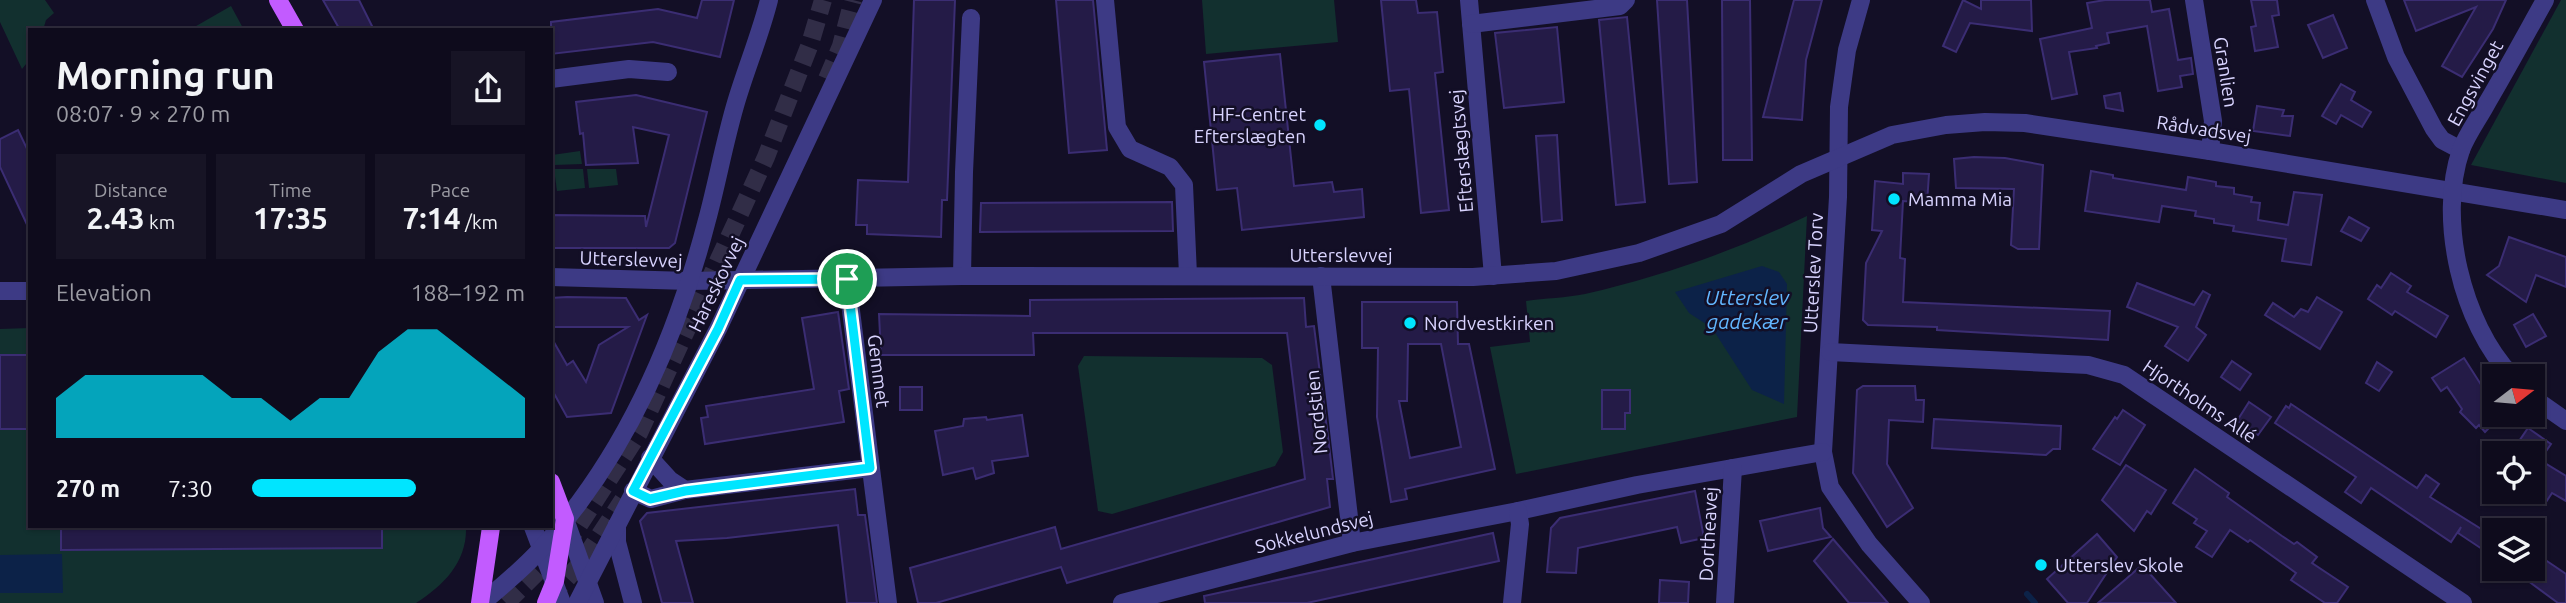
<!DOCTYPE html>
<meta charset="utf-8">
<style>
:root{--surface:#0e0b1c;--page:#171425;--text:#f1f3f6;--muted:#9b9ba3;--line:#2e2b3b;--accent:#00e5ff}
body{margin:0;font-family:Ubuntu,sans-serif;background:var(--page);color:var(--text);height:100vh;display:flex;flex-direction:column;font-size:26px;white-space:nowrap}
*{box-sizing:border-box;margin:0}
p{font-size:23px;color:var(--muted)}
.icon{flex:none;width:38px;height:38px;fill:none;stroke:currentColor;stroke-width:2;stroke-linecap:round;stroke-linejoin:round}
.map{position:relative;flex:1;overflow:hidden}
.side{position:absolute;left:28px;top:28px;width:525px;height:500px;display:flex;flex-direction:column;background:var(--surface);border-radius:0px;box-shadow:0 2px 5px #0004,0 0 0 2px var(--line)}
.side>*{flex:none}
.needle{width:46px;rotate:74deg}
.controls{position:absolute;left:2482px;top:364px;display:grid;gap:14px}
.controls a{display:grid;place-items:center;width:63px;height:63px;border-radius:0px;background:var(--surface);box-shadow:0 2px 5px #0004,0 0 0 2px var(--line);font-size:35px}
.pin{position:absolute;display:grid;place-items:center;width:60px;height:60px;color:#fff;margin:-30px;border:4px solid #fff;border-radius:50%;box-shadow:0 2px 7px #0007}
.round{display:grid;place-items:center;flex:none;width:74px;height:74px;border-radius:0px;background:var(--page)}
.headline{display:flex;align-items:center;justify-content:space-between;height:119px;padding:0 28px}
h1{font-size:38px;font-weight:700;line-height:52px}
.metrics{display:grid;grid-template-columns:repeat(3,1fr);gap:10px;height:119px;padding:7px 28px}
.metrics div{display:grid;align-content:center;border-radius:0px;background:var(--page);text-align:center}
.metrics b{font-size:30px;font-weight:700}
.metrics small{font-size:19px;font-weight:400}
.metrics p{font-size:19px}
.chart{height:196px;padding:14px 28px}
.chart p{display:flex;justify-content:space-between}
.chart svg{width:100%;height:126px;margin-top:7px;fill:var(--accent);opacity:.7}
ul{padding:0 28px;list-style:none;font-size:23px}
li{display:grid;grid-template-columns:112px 84px 1fr;align-items:center;height:52px}
li i{height:18px;border-radius:9px;background:var(--accent)}
.map>svg:first-child{display:block}
</style>
<div class="map">
<svg width="2566" height="603" viewBox="0 0 2566 603">
<rect width="100%" height="100%" fill="#130f26"/>
<g fill="#12302f">
<path d="M0 0H45L54 13 46 20 43 30H30V59L22 69 0 22Z"/>
<path d="M1202 0H1334L1338 42 1206 54Z"/>
<path d="M2561 0H2566V183L2471 165Z"/>
<path d="M231 6 244 30H190L191 29Z"/>
<path d="M580 151 582 164 554 165 552 155Z"/>
<path d="M554 169H583L585 188 557 191Z"/>
<path d="M587 169H616L618 185 589 188Z"/>
<path d="M1807 216 1797 417 1516 474 1490 347 1530 342 1526 301C1545 298 1566 298 1585 294 1663 276 1734 251 1807 216Z"/>
<path d="M30 328V527H466C467 562 444 585 416 603H0V329Z"/>
<path d="M1084 356 1262 358 1272 365 1283 452 1275 466 1112 514 1098 511 1078 366Z"/>
</g>
<g fill="#0c2248">
<path d="M1762 266 1779 272 1787 284 1784 404 1752 390 1712 328 1689 313 1675 292Z"/>
<path d="M62 554 63 593H0V555Z"/>
</g>
<g fill="none" stroke-linecap="round" stroke-linejoin="round">
<path stroke="#0c2248" stroke-width="6" d="M2027 594 2035 603"/>
</g>
<g fill="#241b47" stroke="#3b2d73" stroke-width="2" fill-rule="evenodd">
<path d="M323 0H359L374 30H340Z"/>
<path d="M702 0H734L720 57 653 42 551 54V22L658 9 697 18Z"/>
<path d="M914 0H955L947 200H942L941 237 867 234V225H856L858 180 908 182Z"/>
<path d="M1056 0H1093L1107 150 1069 153Z"/>
<path d="M1381 0H1416L1418 13 1437 12 1443 72 1435 73 1449 210 1421 213 1409 89 1390 91Z"/>
<path d="M1657 0H1687L1697 182 1669 184Z"/>
<path d="M1722 0H1750L1752 160H1723Z"/>
<path d="M1794 0H1822L1806 60 1802 120 1763 117Z"/>
<path d="M1963 0 1981 9V0H2031L2032 31 1970 23 1956 52 1943 46Z"/>
<path d="M2105 0H2150L2152 12 2169 9 2178 60 2191 58 2193 74 2180 76 2182 87 2158 91 2147 26 2107 33 2109 43 2096 46 2097 48 2069 52 2077 94 2052 99 2040 39 2092 28 2087 3Z"/>
<path d="M2251 0H2277L2279 15 2272 16 2278 47 2255 51 2251 27 2256 26Z"/>
<path d="M2404 0H2506L2493 29 2462 77 2442 66 2476 7 2416 31Z"/>
<path d="M2333 15 2347 48 2323 58 2308 25Z"/>
<path d="M1627 17 1645 202 1616 205 1599 20Z"/>
<path d="M1557 27 1564 102 1504 108 1495 33Z"/>
<path d="M1280 54 1294 186 1332 182 1334 192 1362 189 1364 217 1242 230 1237 188 1217 190 1204 62Z"/>
<path d="M2341 84 2355 92 2351 100 2371 112 2362 127 2341 115 2336 124 2322 116Z"/>
<path d="M2120 93 2123 111 2106 108 2104 96Z"/>
<path d="M636 95 707 112 675 243 669 248H551V215L645 216 646 227 669 135 633 127 638 163 586 165 583 133 580 134 576 102Z"/>
<path d="M2257 106 2284 110 2282 116H2293L2290 136 2253 131Z"/>
<path d="M18 130 30 155V231L0 167V139Z"/>
<path d="M1557 135 1562 220 1542 222 1536 136Z"/>
<path d="M1974 157 2005 158 2043 165 2039 249H2018L2011 245 2014 189 1956 188 1954 159Z"/>
<path d="M2091 171 2113 175V178L2186 190 2188 177 2216 182V186L2234 188V194L2252 197 2251 202 2260 203 2258 220 2288 225 2294 192 2322 195 2311 265 2282 261 2286 239 2233 231 2234 226 2214 223V219L2195 216 2196 211 2162 206 2159 222 2085 211Z"/>
<path d="M1903 173 1929 174 1927 203 1903 201 1900 258 1905 259 1903 302 2110 311 2108 340 1937 330V327L1868 325 1863 320 1866 263 1882 231 1872 230 1875 181 1903 184Z"/>
<path d="M1172 202 1173 231 980 232 981 203Z"/>
<path d="M2349 217 2369 228 2361 241 2341 231Z"/>
<path d="M2509 237 2566 257V287L2536 275 2526 302 2487 275 2499 266Z"/>
<path d="M2391 273 2411 286 2407 292 2448 316 2436 337 2395 311 2392 315 2368 299 2377 285 2381 288Z"/>
<path d="M2137 283 2194 305 2203 291 2210 295 2196 327 2206 335 2188 361 2165 346 2178 327 2127 307Z"/>
<path d="M567 297 626 298 639 320 647 315 611 413 567 417 551 388V337L567 365 573 361 586 382 599 345 628 327H551V298Z"/>
<path d="M2317 297 2342 312 2320 349 2265 315 2273 303 2294 317 2301 309 2308 312Z"/>
<path d="M1304 298 1306 327 1314 326 1329 445 1333 479H1327L1330 507 1067 583 1061 567 936 603H918L910 568 1055 527 1061 549 1305 479 1287 333H1033L1034 355H881L879 314 1030 316V300Z"/>
<path d="M1362 302H1457L1458 344H1469L1495 469 1405 489 1407 499 1391 502 1377 417 1378 348H1362ZM1408 344H1441L1461 447 1410 458 1399 401H1407Z"/>
<path d="M838 312 849 389 839 391 844 422 705 444 701 418 708 417 706 406 814 389 802 318Z"/>
<path d="M2533 314 2546 336 2526 347 2514 325Z"/>
<rect x="0" y="355" width="30" height="74"/>
<path d="M2464 358 2494 405V423L2485 432 2479 425 2476 428 2460 412 2462 409 2447 387 2441 391 2432 378Z"/>
<path d="M2232 361 2251 374 2240 390 2221 377Z"/>
<path d="M2377 362 2392 372 2379 391 2366 383Z"/>
<path d="M1863 386H1915L1916 400H1924L1923 422 1889 420 1887 464 1913 508 1887 527 1853 473 1857 390Z"/>
<rect x="900" y="387" width="22" height="23"/>
<path d="M1602 390H1630V413H1625V429H1602Z"/>
<path d="M2249 402 2271 417 2258 435 2237 421Z"/>
<path d="M2291 404 2417 488 2426 475 2439 484 2430 497 2494 537V557L2458 533 2461 527 2451 542 2371 488 2361 503 2345 492 2356 477 2275 423 2286 406 2289 408Z"/>
<path d="M2123 410 2145 425 2120 465 2093 449 2115 417 2117 419Z"/>
<path d="M1022 415 1028 456 992 461 994 473 976 479 973 468 943 475 935 431 963 426 964 419 986 417 987 420Z"/>
<path d="M1934 419 2061 426 2060 449H2053L2046 455 1932 448Z"/>
<path d="M2528 428 2551 444 2540 460 2566 476V501L2552 493 2546 502 2532 492V453H2511Z"/>
<path d="M2126 465 2166 490 2151 514 2147 511 2134 531 2102 500Z"/>
<path d="M2195 469 2229 493 2227 497 2282 536 2294 544 2297 542 2317 557 2312 563 2348 587 2337 603H2325L2291 580 2296 573 2250 540 2248 542 2230 530 2212 557 2196 547 2207 531 2194 523 2197 519 2173 503Z"/>
<path d="M855 489 858 515H865L877 603H847L838 525 727 538 676 541 693 603H662L640 521 647 513Z"/>
<path d="M1695 491 1704 538 1681 543 1677 527 1578 548 1576 573 1547 572 1551 528 1560 518Z"/>
<path d="M1820 508 1823 528 1831 537 1768 551 1760 521Z"/>
<path d="M61 527H382V548L61 550Z"/>
<path d="M1493 533 1499 561 1307 603H1205L1204 596Z"/>
<path d="M2097 534 2117 557 2087 603H2068L2047 579Z"/>
<path d="M1833 539 1888 603H1849L1814 561Z"/>
<path d="M2538 555 2566 574V603H2558L2512 569H2532Z"/>
<path d="M2142 565 2176 603H2098L2126 579Z"/>
<path d="M1660 580 1689 582 1688 603H1659Z"/>
</g>
<g fill="none" stroke-linecap="round" stroke-linejoin="round">
<g stroke="#312d47" stroke-width="18" stroke-dasharray="18 9" stroke-linecap="butt">
<path d="M827 79 841 46 853 0"/>
<path d="M549 598 582 562 623 500"/>
<path d="M506 603 568 542 639 433 766 157 810 44 823 0"/>
</g>
<g stroke="#3d3a85" stroke-width="18">
<path d="M1105 0 1117 127 1130 149 1170 167 1184 185 1188 275"/>
<path d="M1469 0 1493 276"/>
<path d="M1861 0 1847 50 1839 107 1838 197 1823 452 1830 487 1869 544 1921 603"/>
<path d="M2194 0 2213 121 2210 151"/>
<path d="M2375 0 2396 57 2434 129 2442 140 2461 150"/>
<path d="M1471 24 1620 6 1626 0"/>
<path d="M551 79 629 69 668 72"/>
<path d="M962 276 964 172 971 18"/>
<path d="M1321 276 1352 543"/>
<path d="M551 277 689 281 962 276 1473 277 1556 271 1639 253 1721 224 1801 174 1892 135 1946 125 1985 122 2025 123 2210 151 2566 210"/>
<path d="M847 279 888 603"/>
<path d="M0 291H30"/>
<path d="M1830 352 2088 365 2124 375 2463 603"/>
<path d="M2512 376C2462 324 2437 219 2461 150 2467 134 2479 118 2487 103 2507 69 2526 34 2545 0"/>
<path d="M2532 397 2566 421"/>
<path d="M650 458 670 480 685 490"/>
<path d="M633 491 651 499 685 490 870 468"/>
<path d="M565 519 595 603"/>
<path d="M617 525V542L633 603"/>
<path d="M533 527 562 603"/>
<path d="M482 603C502 586 523 569 541 549 625 457 676 340 707 220 717 183 724 144 735 106 745 71 760 36 769 0"/>
<path d="M577 603 718 329 873 0"/>
<path d="M1122 603 1352 543 1518 511 1637 485 1823 452"/>
<path d="M1512 603 1520 524 1518 511"/>
<path d="M1725 603 1733 468"/>
</g>
<g stroke="#c25bff" stroke-width="18">
<path d="M278 0 295 30"/>
<path d="M480 603 491 527"/>
<path d="M546 603 555 581 565 519 551 482"/>
</g>
</g>
<g fill="none" stroke-linecap="round" stroke-linejoin="round">
<g stroke="#fff" stroke-width="14">
<path id="route" d="M847 279 870 468 685 491 650 499 633 491 718 329 740 280Z"/>
</g>
<use href="#route" stroke="#00e5ff" stroke-width="9"/>
</g>
<g fill="#00e5ff" stroke="#130f26" stroke-width="2.5">
<circle cx="1320" cy="125" r="7"/>
<circle cx="1894" cy="199" r="7"/>
<circle cx="1410" cy="323" r="7"/>
<circle cx="2041" cy="565" r="7"/>
</g>
<g text-anchor="middle" stroke-width="5" stroke-linejoin="round" paint-order="stroke">
<g font-size="19" fill="#d9d4ff" stroke="#130f26">
<text transform="translate(2226 72) rotate(81)" y="7">Granlien</text>
<text transform="translate(2475 83) rotate(-61)" y="7">Engsvinget</text>
<text transform="translate(2204 129) rotate(9)" y="7">Rådvadsvej</text>
<text transform="translate(1461 151) rotate(-95)" y="7">Efterslægtsvej</text>
<text x="1341" y="262">Utterslevvej</text>
<text transform="translate(631 259) rotate(2)" y="7">Utterslevvej</text>
<text transform="translate(1813 273) rotate(-87)" y="7">Utterslev Torv</text>
<text transform="translate(716 284) rotate(-64)" y="7">Hareskovvej</text>
<text transform="translate(879 371) rotate(83)" y="7">Gemmet</text>
<text transform="translate(2200 401) rotate(34)" y="7">Hjortholms Allé</text>
<text transform="translate(1316 412) rotate(-96)" y="7">Nordstien</text>
<text transform="translate(1314 532) rotate(-14)" y="7">Sokkelundsvej</text>
<text transform="translate(1708 534) rotate(-87)" y="7">Dortheavej</text>
</g>
<g font-size="19" fill="#d9d4ff" stroke="#130f26" text-anchor="start">
<text x="1306" y="121" text-anchor="end">HF-Centret<tspan x="1306" dy="22">Efterslægten</tspan></text>
<text x="1908" y="206">Mamma Mia</text>
<text x="1424" y="330">Nordvestkirken</text>
<text x="2055" y="572">Utterslev Skole</text>
</g>
<g font-size="21" font-style="italic" fill="#62b6ff" stroke="#130f26">
<text x="1747" y="305">Utterslev<tspan x="1747" dy="24">gadekær</tspan></text>
</g>
</g>
</svg>
<div class="controls">
<a><svg class="needle" viewBox="-14 -14 28 28"><path d="M0-13l5 13h-10z" fill="#e53935"/><path d="M0 13l5-13h-10z" fill="#9b9ba3"/></svg></a>
<a><svg class="icon" aria-label="locate" viewBox="0 0 24 24"><circle cx="12" cy="12" r="6"/><path d="M12 2v4M12 18v4M2 12h4M18 12h4"/></svg></a>
<a><svg class="icon" aria-label="layers" viewBox="0 0 24 24"><path d="M12 4l9 5-9 5-9-5zM3 14l9 5 9-5"/></svg></a>
</div>
<div class="pin" style="left:847px;top:279px;background:#1e9e55"><svg class="icon" aria-label="arrive" viewBox="0 0 24 24"><path d="M6 21V4h12l-3 4 3 4H6"/></svg></div>
<section class="side">
<div class="headline"><div><h1>Morning run</h1><p>08:07 · 9 × 270 m</p></div><a class="round"><svg class="icon" aria-label="share" viewBox="0 0 24 24"><path d="M12 15V3M7 8l5-5 5 5M5 13v7h14v-7"/></svg></a></div>
<div class="metrics">
<div><p>Distance</p><b>2.43<small> km</small></b></div>
<div><p>Time</p><b>17:35</b></div>
<div><p>Pace</p><b>7:14<small> /km</small></b></div>
</div>
<div class="chart"><p><span>Elevation</span>188–192 m</p>
<svg viewBox="0 0 160 44" preserveAspectRatio="none"><path d="M0 44V30L10 22L20 22L30 22L40 22L50 22L60 30L70 30L80 38L90 30L100 30L110 14L120 6L130 6L140 14L150 22L160 30V44z"/></svg>
</div>
<ul>
<li><b>270 m</b>7:30<i style="width:60%"></i></li>
</ul>
</section>
</div>
